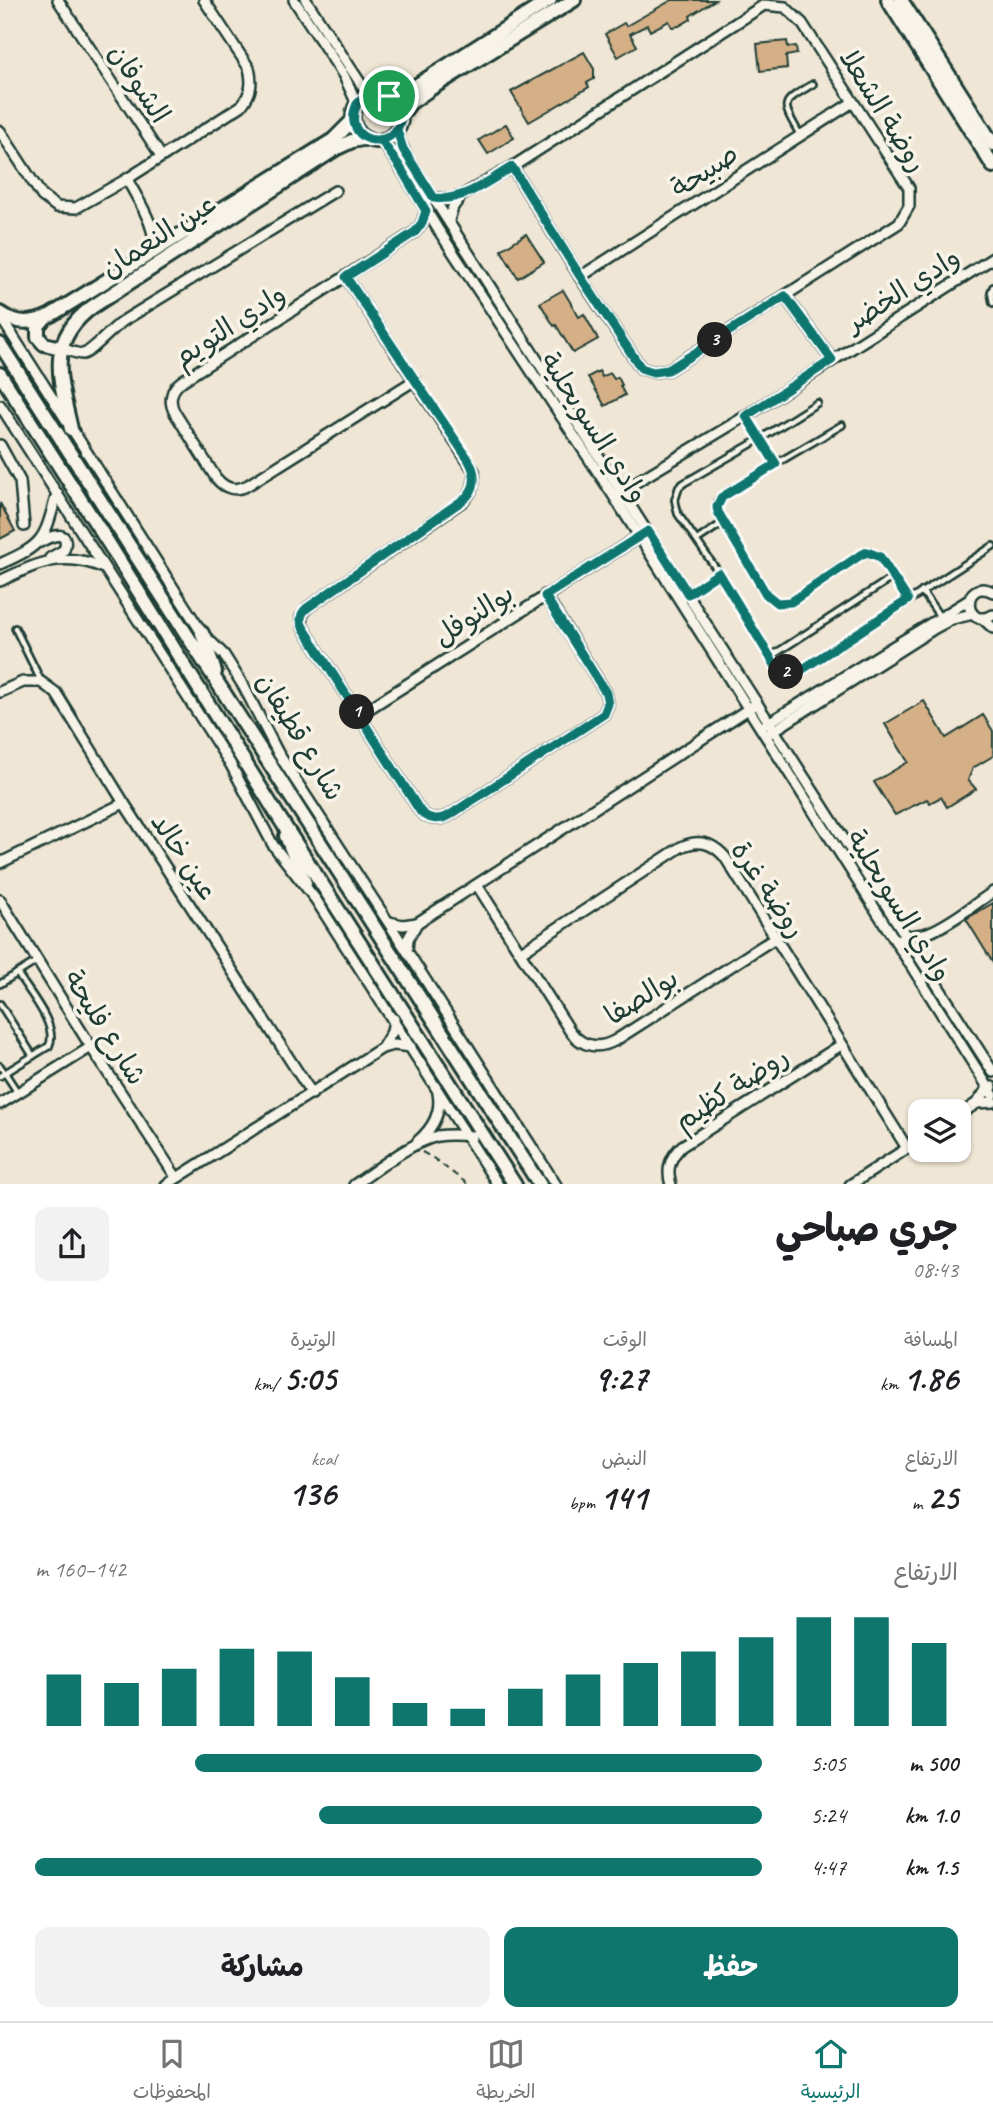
<!DOCTYPE html>
<html lang="ar">
<meta charset="utf-8">
<style>
:root{--surface:#fff;--page:#f2f2f2;--text:#202124;--muted:#757577;--line:#e0e0e0;--accent:#0f766e}
body{margin:0;font-family:Caveat,"Playpen Sans Arabic",sans-serif;background:var(--page);color:var(--text);direction:rtl;height:100vh;display:flex;flex-direction:column;font-size:26px;white-space:nowrap}
*{box-sizing:border-box;margin:0}
p{font-size:23px;color:var(--muted)}
.icon{flex:none;width:38px;height:38px;fill:none;stroke:currentColor;stroke-width:2;stroke-linecap:round;stroke-linejoin:round}
.map{position:relative;height:1184px;overflow:hidden;direction:ltr}
.side{display:flex;flex-direction:column;background:var(--surface);flex:1}
.side>*{flex:none}
.fabs{position:absolute;left:908px;top:1099px;display:grid;gap:14px}
.fabs a{display:grid;place-items:center;width:63px;height:63px;border-radius:14px;background:var(--surface);box-shadow:0 2px 5px #0004;font-size:35px}
.pin{position:absolute;display:grid;place-items:center;width:60px;height:60px;color:#fff;margin:-30px;border:4px solid #fff;border-radius:50%;box-shadow:0 2px 7px #0007}
.km{position:absolute;width:35px;height:35px;margin:-18px;border-radius:50%;background:#222;color:#fff;font-size:19px;line-height:35px;text-align:center}
.round{display:grid;place-items:center;flex:none;width:74px;height:74px;border-radius:14px;background:var(--page)}
.head{display:flex;align-items:center;justify-content:space-between;height:119px;padding:0 35px}
h1{font-size:38px;font-weight:700;line-height:52px}
.figures{display:grid;grid-template-columns:repeat(3,1fr);gap:10px;height:119px;padding:7px 35px}
.figures div{display:grid;align-content:center}
.figures b{font-size:35px;font-weight:700}
.figures small{font-size:19px;font-weight:400}
.figures p{font-size:19px}
.chart{height:196px;padding:14px 35px}
.chart p{display:flex;justify-content:space-between}
.chart svg{width:100%;height:126px;margin-top:7px;stroke:var(--accent);stroke-width:6}
.button{display:flex;gap:14px;margin-top:auto;padding:14px 35px}
.button a{flex:1;height:80px;border-radius:14px;background:var(--accent);color:#fff;font-size:28px;font-weight:700;line-height:80px;text-align:center}
.button a+a{background:var(--page);color:var(--text)}
ul{padding:0 35px;list-style:none;font-size:23px}
li{display:grid;grid-template-columns:112px 84px 1fr;align-items:center;height:52px}
li i{height:18px;border-radius:9px;background:var(--accent)}
.tabs{display:flex;justify-content:space-around;align-items:center;height:98px;border-top:2px solid var(--line);background:var(--surface);font-size:19px;color:var(--muted)}
.tabs a{display:grid;justify-items:center;gap:4px}
.tabs .on{color:var(--accent)}
.map>svg:first-child{display:block}
</style>
<div class="map">
<svg width="993" height="1185" viewBox="0 0 993 1185">
<rect width="100%" height="100%" fill="#f0e6d5"/>
<filter id="ink" filterUnits="userSpaceOnUse"><feTurbulence type="fractalNoise" baseFrequency=".0143" numOctaves="2"/><feDisplacementMap in="SourceGraphic" scale="14" xChannelSelector="R" yChannelSelector="G"/><feConvolveMatrix kernelMatrix="1 2 1 2 8 2 1 2 1" color-interpolation-filters="sRGB"/></filter>
<g filter="url(#ink)">
<g fill="#d5b087" stroke="#1f3d34" stroke-width="2">
<path d="M672 0H715L690 16 691 19 679 26 672 27 669 21 650 31 647 25 630 34 637 46 618 57 605 34 624 23 626 26Z"/>
<path d="M787 41 788 47 796 46 797 54 786 56 787 68 760 71 757 44Z"/>
<path d="M584 52 594 69V79L587 83 589 87 529 122 511 92Z"/>
<path d="M506 124 514 138 488 154 479 140Z"/>
<path d="M526 234 544 262 518 278 501 250Z"/>
<path d="M563 290 579 317 584 314 598 339 573 353 556 325 554 326 540 303Z"/>
<path d="M599 371 602 377 610 373 614 379 618 377 622 385 620 386 625 395 605 406 588 377Z"/>
<path d="M0 503 15 531 0 539Z"/>
<path d="M924 701 946 738 983 715 993 731V756L973 768 968 780 976 789 947 807 941 797 930 803 927 799 895 815 874 782 908 762 885 724Z"/>
<path d="M993 903V963L966 919Z"/>
</g>
<g fill="none" stroke-linecap="round" stroke-linejoin="round">
<g stroke="#1f3d34" stroke-width="10">
<g id="lane">
<path d="M800 135C781 101 780 104 813 84"/>
<path d="M993 287 991 292 993 303"/>
<path d="M817 403 760 439 684 483 679 487 675 500 678 514 719 573 778 668 786 673 800 671 993 546"/>
<path d="M747 417 776 464"/>
<path d="M842 425 726 493 718 501V512L766 594 777 603 791 602 859 556 867 552 880 557 908 600"/>
<path d="M697 540 724 522"/>
<path d="M922 591 940 617"/>
<path d="M686 595 719 573"/>
<path d="M15 628 41 681"/>
<path d="M770 657 893 577"/>
<path d="M17 973C28 991 59 1026 49 1046L5 1073 18 1093"/>
<path d="M0 984 37 961"/>
<path d="M0 1004 33 1056"/>
<path d="M0 1066 5 1073 0 1076"/>
</g>
</g>
<g stroke="#1f3d34" stroke-width="14">
<g id="street">
<path d="M58 0 161 156"/>
<path d="M294 0 344 76 357 104"/>
<path d="M306 0 361 84 371 94"/>
<path d="M397 130 400 142 407 157 993 1072"/>
<path d="M0 131 42 196 57 207 76 208 127 179 241 106C251 94 253 84 249 68L204 0"/>
<path d="M381 140 400 167 439 231 613 495 993 1095"/>
<path d="M127 179C139 202 157 226 154 253"/>
<path d="M434 198 448 199 461 196 512 167 764 5 785 7 802 23 909 188V206L899 223 668 370 653 372 641 368 580 277 512 167"/>
<path d="M449 220 453 207 461 196"/>
<path d="M346 277 474 471C475 483 473 492 463 501L307 608 301 617 303 627 420 811C428 820 439 821 450 815L604 714 608 704 606 693 545 595"/>
<path d="M580 277 853 102"/>
<path d="M785 296 832 360"/>
<path d="M0 316 202 633 224 655 244 687 278 753 407 951 556 1185"/>
<path d="M61 348C68 350 76 354 83 354 90 353 114 327 123 321L335 191"/>
<path d="M415 380 248 485C236 492 225 489 216 478L175 413C168 401 171 389 182 381L415 232 422 223 426 211"/>
<path d="M0 405 231 765 273 845 316 900 498 1185"/>
<path d="M0 445 20 481 24 526"/>
<path d="M618 493 746 416 993 258"/>
<path d="M40 542C51 536 71 528 64 550L50 558"/>
<path d="M0 564C45 544 44 540 57 493"/>
<path d="M0 581C38 563 63 550 104 568"/>
<path d="M993 592C961 576 962 632 993 615"/>
<path d="M982 618 993 628"/>
<path d="M0 692 23 682H41L56 693 124 803 312 1094"/>
<path d="M359 715 643 534"/>
<path d="M765 725 969 600"/>
<path d="M770 733 935 628 952 619 973 614"/>
<path d="M0 863 124 803"/>
<path d="M477 885 570 1031C582 1047 598 1050 616 1040L775 938"/>
<path d="M0 900 91 1047 176 1177"/>
<path d="M389 922 403 925 417 923"/>
<path d="M902 938C911 934 921 936 930 932 952 923 973 905 993 892"/>
<path d="M407 951 408 939 417 923 753 706"/>
<path d="M521 952 681 847C698 839 712 842 725 857L907 1148"/>
<path d="M382 1048 394 1045 411 1047"/>
<path d="M977 1103 993 1102"/>
<path d="M0 1104 91 1047"/>
<path d="M959 1115 977 1103 985 1092 992 1087"/>
<path d="M418 1141C433 1128 442 1113 438 1093"/>
<path d="M166 1185 382 1048 392 1032 394 1019"/>
<path d="M354 1185C380 1168 407 1144 438 1136 449 1134 461 1135 472 1136"/>
<path d="M671 1185C666 1169 670 1157 682 1146L841 1045"/>
<path d="M850 1185 920 1140"/>
</g>
</g>
<g stroke="#1f3d34" stroke-width="18">
<g id="secondary">
<path d="M888 0 993 166"/>
<path d="M901 0 993 144"/>
<circle cx="377" cy="117" r="24"/>
<path d="M389 96 408 91 417 85 550 0"/>
<path d="M401 115 410 103 430 89 574 0"/>
<path d="M0 313C17 325 33 324 51 315L333 140 353 120"/>
<path d="M44 319 38 326V337L44 344 61 348"/>
<path d="M0 344 540 1185"/>
<path d="M0 374 109 544 280 819 515 1185"/>
<path d="M71 429C60 380 45 342 92 307L337 148 352 141 367 138"/>
<path d="M202 633 215 672"/>
<path d="M286 836 305 883"/>
</g>
</g>
<path stroke="#1f3d34" stroke-width="2" stroke-dasharray="7 5" stroke-linecap="butt" d="M422 1152 433 1158 469 1185"/>
<use href="#lane" stroke="#f7f3e8" stroke-width="4.5"/>
<use href="#street" stroke="#f7f3e8" stroke-width="9"/>
<use href="#secondary" stroke="#f7f3e8" stroke-width="12"/>
</g>
</g>
<g fill="none" stroke-linecap="round" stroke-linejoin="round" filter="url(#ink)">
<g stroke="#fff" stroke-width="14">
<path id="route" d="M389 96C407 110 403 134 381 140L400 167 426 211 422 223 415 232 346 277 468 459C477 474 477 489 463 500L307 608C301 613 299 620 303 627L420 811C428 820 439 821 450 815L604 714 608 704 606 693 545 596 648 531 688 594 719 573 775 665 786 673 800 671 908 600 880 557 867 552 859 556 791 602 777 603 766 594 718 512 717 507 722 497 776 464 746 416 832 360 785 296 668 370 653 372 641 368 580 276 512 167C488 181 463 202 434 198L403 149 397 130C375 153 343 133 357 104 366 94 376 91 389 96"/>
</g>
<use href="#route" stroke="#0f766e" stroke-width="9"/>
</g>
<g text-anchor="middle" stroke-width="7" stroke-linejoin="round" paint-order="stroke">
<g font-size="28" fill="#1f3d34" stroke="#f7f3e8">
<text transform="translate(140 83) rotate(57)" y="10">الشوفان</text>
<text transform="translate(884 110) rotate(58)" y="10">روضة الشعلا</text>
<text transform="translate(704 170) rotate(-33)" y="10">صبيحة</text>
<text transform="translate(158 235) rotate(-33)" y="10">عين النعمان</text>
<text transform="translate(902 289) rotate(-33)" y="10">وادي الخضر</text>
<text transform="translate(229 325) rotate(-33)" y="10">وادي التويم</text>
<text transform="translate(595 427) rotate(57)" y="10">وادي السويحلية</text>
<text transform="translate(473 614) rotate(-33)" y="10">بوالنوفل</text>
<text transform="translate(301 736) rotate(59)" y="10">شارع قطيفان</text>
<text transform="translate(185 856) rotate(57)" y="10">عين خالد</text>
<text transform="translate(769 889) rotate(56)" y="10">روضة غرة</text>
<text transform="translate(900 905) rotate(58)" y="10">وادي السويحلية</text>
<text transform="translate(641 996) rotate(-32)" y="10">بوالصفا</text>
<text transform="translate(106 1027) rotate(58)" y="10">شارع فليحة</text>
<text transform="translate(731 1088) rotate(-33)" y="10">روضة كظيم</text>
</g>
</g>
</svg>
<div class="fabs">
<a><svg class="icon" aria-label="layers" viewBox="0 0 24 24"><path d="M12 4l9 5-9 5-9-5zM3 14l9 5 9-5"/></svg></a>
</div>
<div class="pin" style="left:389px;top:96px;background:#1e9e55"><svg class="icon" aria-label="arrive" viewBox="0 0 24 24"><path d="M6 21V4h12l-3 4 3 4H6"/></svg></div>
<b class="km" style="left:357px;top:712px">1</b>
<b class="km" style="left:786px;top:672px">2</b>
<b class="km" style="left:715px;top:340px">3</b>
</div>
<section class="side">
<div class="head"><div><h1>جري صباحي</h1><p>08:43</p></div><a class="round"><svg class="icon" aria-label="share" viewBox="0 0 24 24"><path d="M12 15V3M7 8l5-5 5 5M5 13v7h14v-7"/></svg></a></div>
<div class="figures">
<div><p>المسافة</p><b>1.86<small> km</small></b></div>
<div><p>الوقت</p><b>9:27</b></div>
<div><p>الوتيرة</p><b>5:05<small> /km</small></b></div>
</div>
<div class="figures">
<div><p>الارتفاع</p><b>25<small> m</small></b></div>
<div><p>النبض</p><b>141<small> bpm</small></b></div>
<div><p>kcal</p><b>136</b></div>
</div>
<div class="chart"><p><span>الارتفاع</span>142–160 m</p>
<svg viewBox="0 0 160 44" preserveAspectRatio="none"><path d="M5 44V26M15 44V29M25 44V24M35 44V17M45 44V18M55 44V27M65 44V36M75 44V38M85 44V31M95 44V26M105 44V22M115 44V18M125 44V13M135 44V6M145 44V6M155 44V15"/></svg>
</div>
<ul>
<li><b>500 m</b>5:05<i style="width:78%"></i></li>
<li><b>1.0 km</b>5:24<i style="width:61%"></i></li>
<li><b>1.5 km</b>4:47<i style="width:100%"></i></li>
</ul>
<div class="button"><a>حفظ</a><a>مشاركة</a></div>
</section>
<nav class="tabs">
<a class="on"><svg class="icon" aria-label="home" viewBox="0 0 24 24"><path d="M3 11l9-7 9 7M6 9v11h12V9"/></svg>الرئيسية</a>
<a><svg class="icon" aria-label="map" viewBox="0 0 24 24"><path d="M3 6l6-2 6 2 6-2v14l-6 2-6-2-6 2zM9 4v14M15 6v14"/></svg>الخريطة</a>
<a><svg class="icon" aria-label="saved" viewBox="0 0 24 24"><path d="M7 4h10v16l-5-4-5 4z"/></svg>المحفوظات</a>
</nav>
